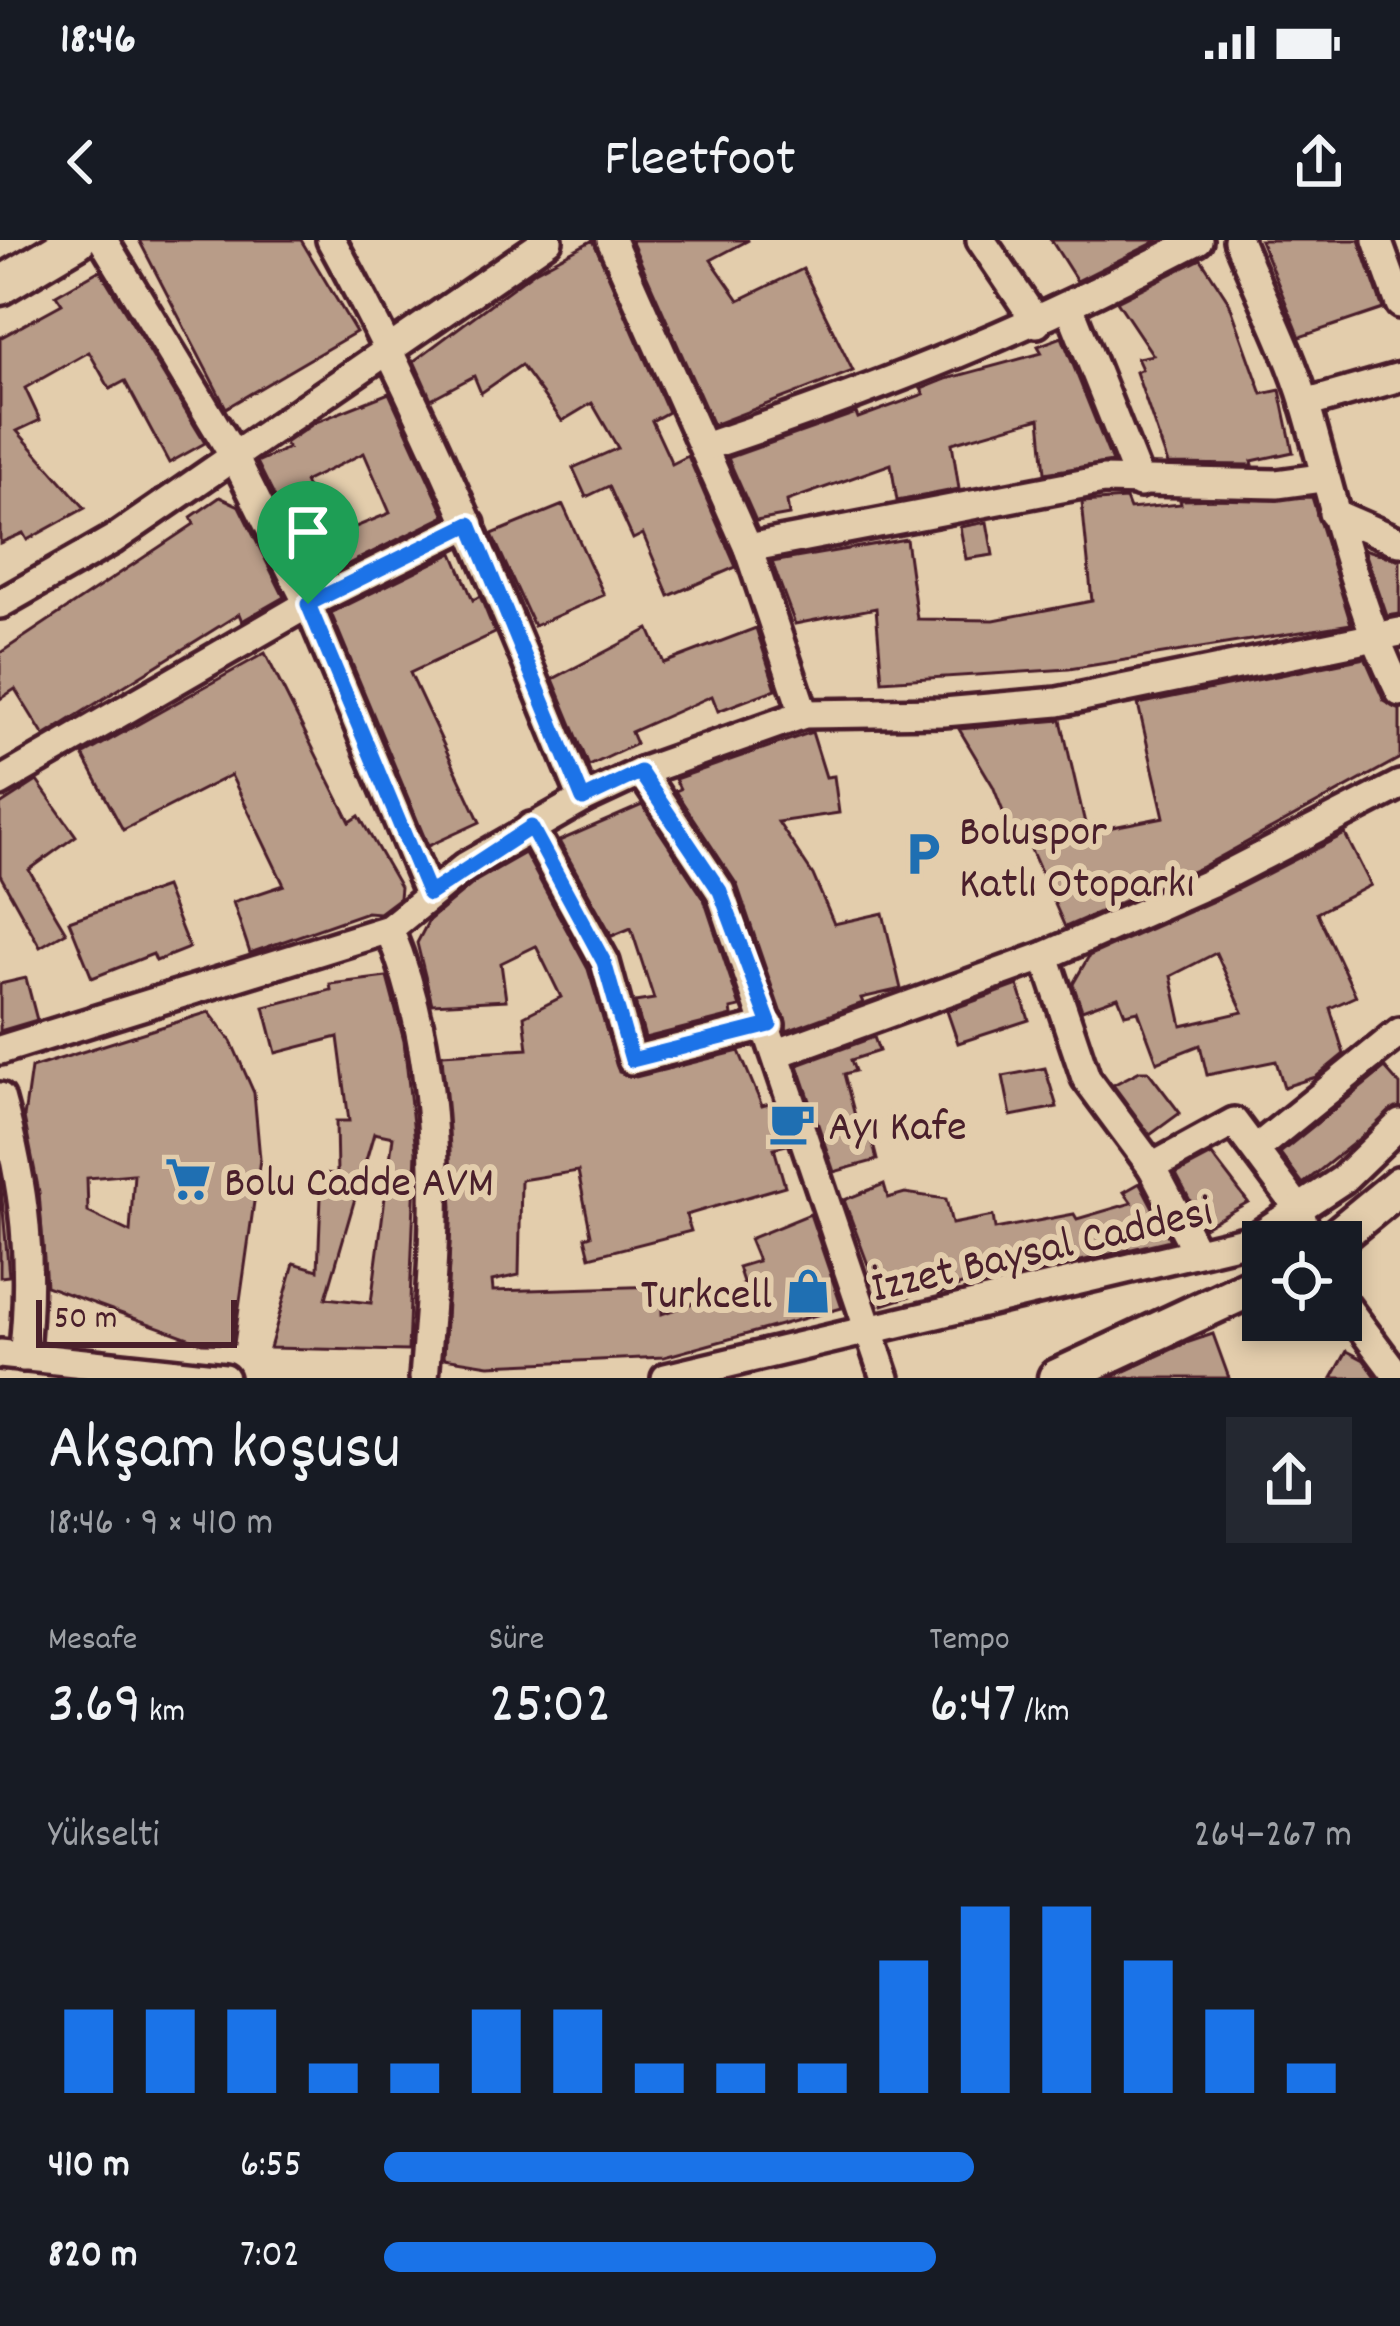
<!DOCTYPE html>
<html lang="tr">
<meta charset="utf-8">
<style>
:root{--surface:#171b24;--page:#242831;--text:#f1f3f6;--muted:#9ea1a6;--accent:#1a73e8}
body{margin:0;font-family:Dekko,sans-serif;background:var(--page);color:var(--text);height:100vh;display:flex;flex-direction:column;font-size:45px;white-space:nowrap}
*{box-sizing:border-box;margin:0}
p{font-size:39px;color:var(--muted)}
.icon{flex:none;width:66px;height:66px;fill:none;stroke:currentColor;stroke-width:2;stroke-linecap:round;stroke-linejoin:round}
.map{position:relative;height:1138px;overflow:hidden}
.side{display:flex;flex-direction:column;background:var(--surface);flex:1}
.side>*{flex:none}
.controls{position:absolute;left:1242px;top:981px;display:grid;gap:24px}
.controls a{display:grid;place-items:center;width:120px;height:120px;border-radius:0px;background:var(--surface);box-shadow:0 6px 18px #0003;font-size:60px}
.scale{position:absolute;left:36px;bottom:30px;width:201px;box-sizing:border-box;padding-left:12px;border:6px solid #4a1f2b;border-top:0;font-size:33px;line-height:42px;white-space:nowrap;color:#4a1f2b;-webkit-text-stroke:9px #e3cdac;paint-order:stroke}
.pin{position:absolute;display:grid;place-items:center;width:102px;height:102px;color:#fff;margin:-123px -51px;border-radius:50% 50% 50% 0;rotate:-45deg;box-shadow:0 0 12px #0007}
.pin .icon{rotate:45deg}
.round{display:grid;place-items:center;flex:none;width:126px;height:126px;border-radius:0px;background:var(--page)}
.headline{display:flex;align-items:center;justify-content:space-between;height:204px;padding:0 48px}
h1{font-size:66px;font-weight:600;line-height:90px}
.figures{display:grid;grid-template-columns:repeat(3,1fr);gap:18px;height:204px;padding:12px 48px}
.figures div{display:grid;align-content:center}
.figures b{font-size:60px;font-weight:600}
.figures small{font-size:33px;font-weight:400}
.figures p{font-size:33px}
.chart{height:336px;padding:24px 48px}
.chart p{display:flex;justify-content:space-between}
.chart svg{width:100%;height:216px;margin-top:12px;stroke:var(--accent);stroke-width:6}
ul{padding:0 48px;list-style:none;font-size:39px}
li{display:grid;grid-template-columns:192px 144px 1fr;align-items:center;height:90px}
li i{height:30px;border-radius:15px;background:var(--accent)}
.status{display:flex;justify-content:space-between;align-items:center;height:84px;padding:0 60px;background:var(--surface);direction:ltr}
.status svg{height:33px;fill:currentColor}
header{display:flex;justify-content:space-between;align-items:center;height:156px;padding:0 48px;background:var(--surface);font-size:54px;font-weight:600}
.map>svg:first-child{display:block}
</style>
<div class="status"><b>18:46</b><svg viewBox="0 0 49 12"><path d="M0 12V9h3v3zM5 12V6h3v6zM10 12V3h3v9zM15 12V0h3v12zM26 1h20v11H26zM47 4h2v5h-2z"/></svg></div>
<header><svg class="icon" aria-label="back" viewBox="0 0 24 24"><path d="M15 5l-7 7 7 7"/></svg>Fleetfoot<svg class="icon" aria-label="share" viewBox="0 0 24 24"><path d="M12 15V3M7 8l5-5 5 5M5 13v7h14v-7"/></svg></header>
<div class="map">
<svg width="1400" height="1138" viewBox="0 0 1400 1138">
<rect width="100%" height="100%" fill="#e3cdac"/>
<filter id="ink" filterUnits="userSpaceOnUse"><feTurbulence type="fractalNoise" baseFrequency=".00833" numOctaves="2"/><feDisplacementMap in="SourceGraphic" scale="24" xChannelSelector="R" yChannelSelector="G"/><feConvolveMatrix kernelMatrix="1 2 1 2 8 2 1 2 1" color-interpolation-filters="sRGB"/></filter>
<g filter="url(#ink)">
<g fill="#b89c88" stroke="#4a1f2b" stroke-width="3" fill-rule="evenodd">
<path d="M139 0H301L356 92 226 168Z"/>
<path d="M593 0 668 172 652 181 672 224 688 216 736 327 669 356 643 294 633 299 609 246 586 257 573 228 618 208 592 163 562 181 521 125 481 153 474 136 431 159 414 121 535 31Z"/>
<path d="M631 0H749L711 20 739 60 803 29 853 131 713 185Z"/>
<path d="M1051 0H1159L1077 41Z"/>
<path d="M1260 0H1359L1383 69 1300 97Z"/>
<path d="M1201 19 1229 62 1262 154 1280 150 1293 212 1252 221 1253 225 1168 224 1136 132 1142 129 1137 118 1153 115 1117 61Z"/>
<path d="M100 30 205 203 169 223 125 141 110 149 89 112 25 148 40 180 17 191 85 268 27 300 23 293 0 303V98L62 64 56 55Z"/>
<path d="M1062 97 1112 222 1045 233 1040 178 952 203 959 249 897 261 891 224 787 261 789 275 756 281 728 218 856 173 858 178 924 154 921 149 946 139 1042 113 1038 106Z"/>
<path d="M389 153 445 276 316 340 257 222 288 208 285 203 316 182ZM364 213 390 273 331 297 304 242Z"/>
<path d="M220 257 239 266 284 357 242 381 239 374 44 496 15 449 0 459V413L194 284 191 277Z"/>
<path d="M1312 257 1351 384 1069 429 882 441 876 368 795 384 772 322 906 299 917 379 994 380 1092 361 1082 262 1126 259 1130 269 1181 264 1180 260Z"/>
<path d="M563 265 604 355 534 386 492 294Z"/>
<path d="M987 282 993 315 966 319 960 287Z"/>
<path d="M1364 309 1400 320V374L1387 376Z"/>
<path d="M453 313 473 360 480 356 495 393 410 433 480 582 428 606 331 373Z"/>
<path d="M756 388 776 449 718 471 712 456 631 492 636 504 589 526 553 439 649 389 664 423Z"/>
<path d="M265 413 350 582 359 576 400 647 399 658 379 673 367 672 250 713 233 662 284 645 231 535 123 590 83 515Z"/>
<path d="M1365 418 1384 461 1400 470V518L1202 627 1065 687 1022 589 1011 592 993 546 959 489 1061 480 1087 592 1164 577 1138 464Z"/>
<path d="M812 492 826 537 834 536 839 573 778 582 813 635 834 684 883 673 901 749 861 758 863 763 787 791 737 645 675 551 680 549 675 539Z"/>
<path d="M37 541 76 596 29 630 66 692 40 707 0 635V565Z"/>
<path d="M642 565 704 659 740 767 731 769 732 776 645 798 635 762 654 759 631 688 612 696 559 601Z"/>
<path d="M1345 594 1371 645 1317 673 1356 756 1330 768 1344 814 1316 837 1284 847 1276 821 1207 835 1200 805 1157 822 1138 771 1125 774 1118 757 1082 770 1073 744 1089 716 1218 659ZM1216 713 1243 772 1182 786 1171 736Z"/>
<path d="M525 613 588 729 619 832 636 837 739 811 762 866 773 863 787 905 774 908 785 946 686 975 691 991 590 1017 585 997 591 995 578 931 521 940 519 1035 492 1041 493 1051 661 1046 662 1074 744 1045 738 1027 758 1021 749 999 810 974 842 1068 664 1117 489 1125 444 1118 452 967 442 814 528 809 524 776 561 757 536 706 501 723 506 760 432 764 417 703 429 680 476 641Z"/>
<path d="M165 647 189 708 156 721 153 714 92 738 69 681Z"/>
<path d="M387 737 404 801 416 911 408 1111 270 1108 294 1023 318 1030 322 933 337 934 336 881H349L338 797 276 813 264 767 331 750 330 744ZM374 893 393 897 371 1063 326 1058Z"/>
<path d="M26 738 37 780 0 791V744Z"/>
<path d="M1018 745 1029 780 958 803 947 771Z"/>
<path d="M209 772 231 801 254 853 260 919 234 1104 202 1103 46 1046 39 952 24 877 31 828ZM134 934 130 992 88 972 87 938Z"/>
<path d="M874 797 879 811 851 820 855 831 844 834 859 891 869 888 877 920 834 932 798 825Z"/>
<path d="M1045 828 1057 867 1011 876 1003 836Z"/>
<path d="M1385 828 1400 845V866L1303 944 1280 913Z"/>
<path d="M1140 831H1148L1180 873 1150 895 1113 845Z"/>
<path d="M1212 915 1248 962 1204 987 1176 934Z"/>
<path d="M0 937 9 1036 0 1037Z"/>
<path d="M1140 943 1170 1000 975 1046 974 1040 939 1054 938 1047 883 1065 844 960 884 944 888 958 905 953 946 959 952 984 993 976 995 989 1074 974 1077 979 1132 963 1124 952Z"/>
<path d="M1213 1094 1229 1138H1110L1186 1103Z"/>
<path d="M1347 1111 1364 1120 1377 1138H1332Z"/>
</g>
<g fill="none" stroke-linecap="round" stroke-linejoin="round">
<g stroke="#4a1f2b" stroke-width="36">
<g id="minor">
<path d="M103 0 235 218 308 364 429 654"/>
<path d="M331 0C430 180 505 369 583 559"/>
<path d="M611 0 748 308 804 474"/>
<path d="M981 0 1037 83"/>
<path d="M1238 0C1260 54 1288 108 1305 163 1334 262 1353 358 1400 452"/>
<path d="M1377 0 1400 64"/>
<path d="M1070 68 1140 243"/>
<path d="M1305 164 1400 137"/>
<path d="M704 207C882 148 1032 88 1198 0"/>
<path d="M1333 273 1400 302"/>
<path d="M748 308 1103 240 1277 244 1321 238"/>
<path d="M0 364 114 299 548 0"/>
<path d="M641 532 720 651 885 1138"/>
<path d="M0 542 308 364 470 284"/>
<path d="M531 587 605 722 632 820 770 785"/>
<path d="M389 689C448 830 437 988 424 1138"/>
<path d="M1045 716 1086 838 1152 927 1196 1011"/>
<path d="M0 810 389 689 466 626 583 559 641 532 804 474 944 472 1058 462 1400 392"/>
<path d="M778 813 1045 716 1210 643 1400 545"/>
<path d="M0 857C25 946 34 1026 23 1117"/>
<path d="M1257 908 1400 792"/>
<path d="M1152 927 1234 882 1299 969 1309 1002"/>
<path d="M1341 1060 1399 1138"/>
<path d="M0 1114 224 1138"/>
<path d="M666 1138 1253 999 1342 940 1400 884"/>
</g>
</g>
<g stroke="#4a1f2b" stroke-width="45">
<g id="major">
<path d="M0 46 77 0"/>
<path d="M1331 1002 1400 945"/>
<path d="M1057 1138 1263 1042"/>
</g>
</g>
<use href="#minor" stroke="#e3cdac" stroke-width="27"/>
<use href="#major" stroke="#e3cdac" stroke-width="36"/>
</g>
</g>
<g fill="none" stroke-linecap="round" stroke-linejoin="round" filter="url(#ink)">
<g stroke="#fff" stroke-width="24">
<path id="route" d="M470 284 583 559 640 532 720 651 770 785 632 820 604 722 531 587 429 654 308 364Z"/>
</g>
<use href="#route" stroke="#1a73e8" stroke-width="15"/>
</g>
<defs>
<g id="parking-bare" transform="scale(3.6)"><path d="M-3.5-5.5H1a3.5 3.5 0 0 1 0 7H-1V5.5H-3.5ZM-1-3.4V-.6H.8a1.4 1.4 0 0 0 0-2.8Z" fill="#1f6fb2" stroke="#e3cdac" stroke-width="2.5" paint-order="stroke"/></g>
<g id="cafe-bare" transform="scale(3.6)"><path d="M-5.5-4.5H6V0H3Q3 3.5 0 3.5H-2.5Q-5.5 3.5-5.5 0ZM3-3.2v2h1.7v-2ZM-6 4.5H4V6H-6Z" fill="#1f6fb2" stroke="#e3cdac" stroke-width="2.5" paint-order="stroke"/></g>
<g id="supermarket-bare" transform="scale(3.6)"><path d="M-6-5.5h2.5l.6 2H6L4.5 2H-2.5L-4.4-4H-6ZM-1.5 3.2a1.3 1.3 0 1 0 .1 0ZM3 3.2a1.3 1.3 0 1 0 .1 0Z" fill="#1f6fb2" stroke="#e3cdac" stroke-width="2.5" paint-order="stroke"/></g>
<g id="shop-bare" transform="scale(3.6)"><path d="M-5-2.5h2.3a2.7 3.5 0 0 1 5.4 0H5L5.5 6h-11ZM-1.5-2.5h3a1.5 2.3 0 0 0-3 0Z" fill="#1f6fb2" stroke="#e3cdac" stroke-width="2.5" paint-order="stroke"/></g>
</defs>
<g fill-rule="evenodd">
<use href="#parking-bare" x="923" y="614"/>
<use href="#cafe-bare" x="792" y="883"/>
<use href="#supermarket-bare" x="188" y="939"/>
<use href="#shop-bare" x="808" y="1051"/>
</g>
<g text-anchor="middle" stroke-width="12" stroke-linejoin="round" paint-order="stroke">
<g font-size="45" fill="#4a1f2b" stroke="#e3cdac" text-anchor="start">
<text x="959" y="604">Boluspor<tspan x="959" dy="52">Katlı Otoparkı</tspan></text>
<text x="828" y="899">Ayı Kafe</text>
<text x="224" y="955">Bolu Cadde AVM</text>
<text x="772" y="1067" text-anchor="end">Turkcell</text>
</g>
<g font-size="45" fill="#4a1f2b" stroke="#e3cdac">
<text transform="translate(1041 1006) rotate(-13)" y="16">İzzet Baysal Caddesi</text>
</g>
</g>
</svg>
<div class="controls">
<a><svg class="icon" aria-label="locate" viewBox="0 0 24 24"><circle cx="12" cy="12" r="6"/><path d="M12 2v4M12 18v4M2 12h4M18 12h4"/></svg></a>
</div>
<div class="scale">50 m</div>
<div class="pin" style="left:308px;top:364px;background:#1e9e55"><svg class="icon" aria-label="arrive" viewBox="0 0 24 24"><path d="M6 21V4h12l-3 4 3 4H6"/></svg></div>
</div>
<section class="side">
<div class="headline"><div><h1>Akşam koşusu</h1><p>18:46 · 9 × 410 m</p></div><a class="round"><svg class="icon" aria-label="share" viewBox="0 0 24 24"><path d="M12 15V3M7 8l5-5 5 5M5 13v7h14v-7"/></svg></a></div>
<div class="figures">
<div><p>Mesafe</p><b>3.69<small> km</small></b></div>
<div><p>Süre</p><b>25:02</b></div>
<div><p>Tempo</p><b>6:47<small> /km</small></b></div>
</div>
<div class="chart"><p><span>Yükselti</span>264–267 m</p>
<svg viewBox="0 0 160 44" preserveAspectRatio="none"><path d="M5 44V27M15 44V27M25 44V27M35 44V38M45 44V38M55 44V27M65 44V27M75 44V38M85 44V38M95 44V38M105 44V17M115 44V6M125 44V6M135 44V17M145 44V27M155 44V38"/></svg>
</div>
<ul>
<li><b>410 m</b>6:55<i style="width:61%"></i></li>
<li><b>820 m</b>7:02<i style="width:57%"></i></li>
</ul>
</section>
